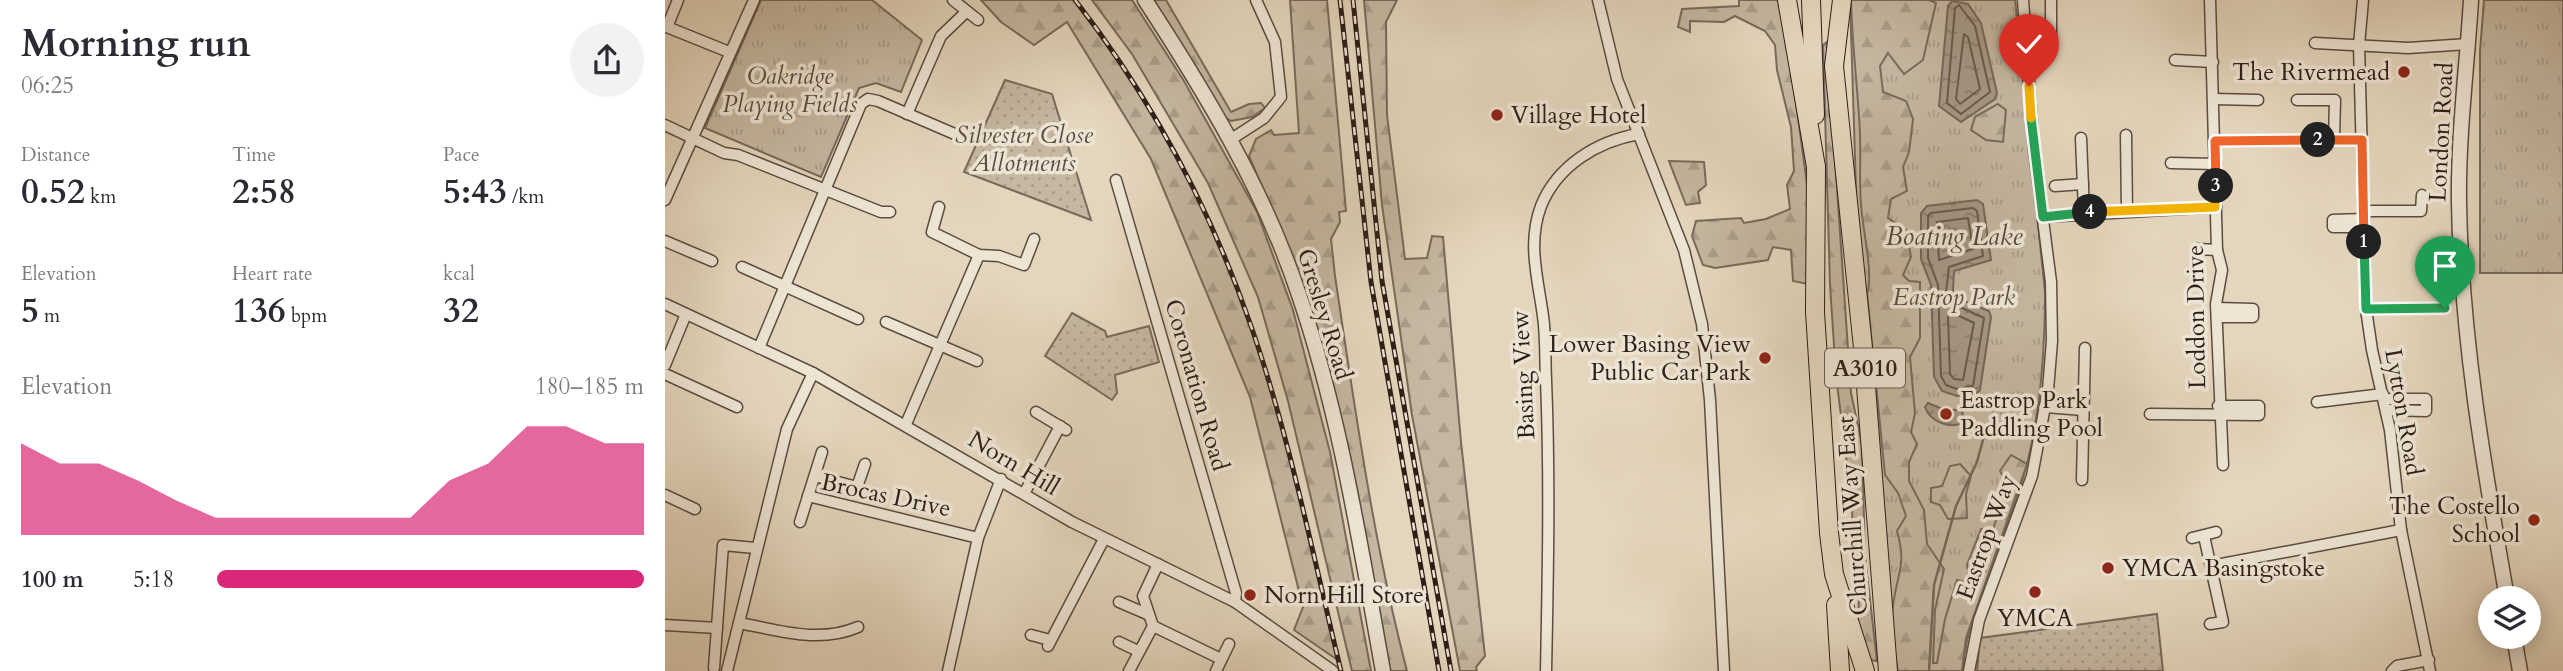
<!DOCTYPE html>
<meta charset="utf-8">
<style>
:root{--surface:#fff;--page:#f2f2f3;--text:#2b2b33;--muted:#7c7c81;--accent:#db2777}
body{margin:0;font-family:Cardo,serif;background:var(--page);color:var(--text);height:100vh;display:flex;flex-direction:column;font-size:26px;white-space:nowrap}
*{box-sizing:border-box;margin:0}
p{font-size:23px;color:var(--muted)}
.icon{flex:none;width:38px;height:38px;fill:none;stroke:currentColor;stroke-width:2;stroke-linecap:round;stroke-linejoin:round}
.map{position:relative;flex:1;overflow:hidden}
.sheet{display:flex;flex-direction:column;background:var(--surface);width:665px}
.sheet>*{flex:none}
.buttons{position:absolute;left:1813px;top:586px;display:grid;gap:14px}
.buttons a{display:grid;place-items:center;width:63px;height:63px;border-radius:50%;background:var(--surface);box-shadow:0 4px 18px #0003;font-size:35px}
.pin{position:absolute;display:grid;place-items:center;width:60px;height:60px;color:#fff;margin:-72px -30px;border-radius:50% 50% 50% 0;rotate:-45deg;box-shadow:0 0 7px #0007}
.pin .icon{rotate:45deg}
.km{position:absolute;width:35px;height:35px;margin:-18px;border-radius:50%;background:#222;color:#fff;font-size:19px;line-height:35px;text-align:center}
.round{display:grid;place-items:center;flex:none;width:74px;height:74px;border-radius:37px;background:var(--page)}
.overview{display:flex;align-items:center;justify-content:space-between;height:119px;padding:0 21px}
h1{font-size:38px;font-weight:800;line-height:52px}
.figures{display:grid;grid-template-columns:repeat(3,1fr);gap:10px;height:119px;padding:7px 21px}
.figures div{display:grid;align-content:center}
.figures b{font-size:35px;font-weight:800}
.figures small{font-size:19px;font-weight:400}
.figures p{font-size:19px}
.chart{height:196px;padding:14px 21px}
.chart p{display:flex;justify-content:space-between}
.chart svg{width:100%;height:126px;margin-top:7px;fill:var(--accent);opacity:.7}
ul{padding:0 21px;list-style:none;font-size:23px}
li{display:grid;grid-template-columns:112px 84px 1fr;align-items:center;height:52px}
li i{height:18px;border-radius:9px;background:var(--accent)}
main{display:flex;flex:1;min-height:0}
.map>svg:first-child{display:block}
</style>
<main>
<section class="sheet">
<div class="overview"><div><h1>Morning run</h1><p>06:25</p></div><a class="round"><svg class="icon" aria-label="share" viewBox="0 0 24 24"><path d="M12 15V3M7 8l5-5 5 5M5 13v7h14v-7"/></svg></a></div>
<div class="figures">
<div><p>Distance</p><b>0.52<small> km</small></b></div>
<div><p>Time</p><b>2:58</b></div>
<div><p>Pace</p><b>5:43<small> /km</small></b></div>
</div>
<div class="figures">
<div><p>Elevation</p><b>5<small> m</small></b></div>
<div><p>Heart rate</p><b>136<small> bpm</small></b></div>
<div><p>kcal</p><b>32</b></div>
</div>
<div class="chart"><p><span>Elevation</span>180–185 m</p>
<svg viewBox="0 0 160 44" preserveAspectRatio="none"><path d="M0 44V12L10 19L20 19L30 25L40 32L50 38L60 38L70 38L80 38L90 38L100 38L110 25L120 19L130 6L140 6L150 12L160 12V44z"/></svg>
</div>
<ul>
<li><b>100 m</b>5:18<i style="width:100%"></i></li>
</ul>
</section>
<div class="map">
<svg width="1898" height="671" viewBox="0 0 1898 671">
<defs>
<pattern id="grass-tufts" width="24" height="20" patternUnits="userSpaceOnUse" patternTransform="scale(1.75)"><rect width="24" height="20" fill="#c5b7a1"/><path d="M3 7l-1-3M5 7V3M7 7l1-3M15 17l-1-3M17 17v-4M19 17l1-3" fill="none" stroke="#a99d8a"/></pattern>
<pattern id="forest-firs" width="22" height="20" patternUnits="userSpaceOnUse" patternTransform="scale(1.75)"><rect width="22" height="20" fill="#c5b7a1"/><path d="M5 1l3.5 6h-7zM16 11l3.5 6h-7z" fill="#a99d8a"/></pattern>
<pattern id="garden-dots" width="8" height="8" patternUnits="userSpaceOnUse" patternTransform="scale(1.75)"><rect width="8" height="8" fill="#c5b7a1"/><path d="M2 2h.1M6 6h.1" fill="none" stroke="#a99d8a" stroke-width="1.8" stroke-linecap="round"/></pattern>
<pattern id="water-ripples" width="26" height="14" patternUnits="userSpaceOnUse" patternTransform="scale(1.75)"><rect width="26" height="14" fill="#a59785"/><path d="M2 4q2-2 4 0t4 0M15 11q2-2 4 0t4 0" fill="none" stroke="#877b6c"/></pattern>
</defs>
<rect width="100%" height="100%" fill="#e4d6bd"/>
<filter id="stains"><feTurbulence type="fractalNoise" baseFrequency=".00286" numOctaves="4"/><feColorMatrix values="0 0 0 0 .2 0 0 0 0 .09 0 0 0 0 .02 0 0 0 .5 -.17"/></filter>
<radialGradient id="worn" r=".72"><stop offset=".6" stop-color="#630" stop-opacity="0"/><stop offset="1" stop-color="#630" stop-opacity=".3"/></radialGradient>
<g fill="url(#grass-tufts)" stroke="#786a5c" stroke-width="2">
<path d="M96 0H207L257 40 236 92 211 83 194 88 156 177 40 128Z"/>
<path d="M1185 0H1350L1380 292C1380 357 1375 426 1355 488 1335 548 1304 607 1297 671L1230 654 1193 251Z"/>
<path d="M1819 0H1898V273H1815V51Z"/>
</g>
<g fill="url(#forest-firs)" stroke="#786a5c" stroke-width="2">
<path d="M316 0H409C473 84 528 178 568 276 617 399 643 533 674 661L629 630 638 607 585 397 486 159 402 22 369 45 336 22Z"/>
<path d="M427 0H467L519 81 592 212 628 310 665 452 706 671H687L623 401 593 297 543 183 467 54Z"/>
<path d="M486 0H501L566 112 584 104 596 103 600 108 587 117 566 121 560 117Z"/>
<path d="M625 0H662L681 211 674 212 675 222 666 239 670 276C690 408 708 541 742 671H722L667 390 640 289 584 156 591 139 606 130 609 135 634 133Z"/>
<path d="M699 0H732L721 22 722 115 740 259 762 258 767 236 778 237 796 442 820 656 811 667 812 671H795L747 415 717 205Z"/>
<path d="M1074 0H1117L1145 206 1148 285 1128 281 1126 250 1108 247 1103 260 1050 268 1038 265 1027 236 1031 221 1076 218 1079 223 1101 219 1125 209 1122 185 1129 171 1126 127 1112 70 1110 45 1100 31 1070 16 1059 22 1025 21V32L1013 27 1017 9 1074 6Z"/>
<path d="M1186 0H1264L1271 3 1258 60 1239 74 1223 53 1215 66 1218 92 1241 101 1248 119 1244 152 1238 167 1242 191 1226 199 1223 218 1241 230 1246 257 1238 275 1244 281 1255 282V338L1245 357 1250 413 1246 432 1252 444 1244 462V481L1259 510 1262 544 1279 569 1270 610 1268 663H1272L1280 619 1292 580 1305 583 1302 565 1316 529 1328 530 1342 483 1335 471 1346 455 1362 464 1301 638 1297 671H1233C1229 652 1225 626 1228 606 1232 573 1242 566 1232 531L1241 516 1233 493 1220 475 1202 293C1209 275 1197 227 1196 204 1194 181 1196 157 1195 134 1193 89 1187 45 1186 0Z"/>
<path d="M1162 42 1186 393 1197 444 1200 556 1212 661 1205 660 1193 625 1194 594 1188 554 1187 503 1171 376 1165 285 1158 45Z"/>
<path d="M1333 104 1341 110 1338 142 1321 140 1306 130 1310 117Z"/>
<path d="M1004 161 1039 162 1041 185 1033 192 1035 203 1021 205Z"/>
<path d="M1295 464 1306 476 1301 494 1302 518 1283 519 1275 505 1266 502V488L1277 486 1285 466Z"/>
</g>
<g fill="url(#garden-dots)" stroke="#786a5c" stroke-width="2">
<path d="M340 80 387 94 426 220 299 172Z"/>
<path d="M407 313 440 331 442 337 484 326 494 362 450 375 452 393 447 400 380 356Z"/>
<path d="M1492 614 1498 671H1312L1315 638Z"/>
</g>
<g fill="url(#water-ripples)" stroke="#756759" stroke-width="2">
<path d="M1287 1 1303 4 1316 23 1332 93 1330 99 1296 122 1274 106 1283 6Z"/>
<path d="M1312 200 1318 204 1326 260 1289 271 1288 292 1292 298 1324 311 1326 317 1315 390 1311 394 1292 396 1277 391 1269 377 1266 285 1256 259V213L1262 206Z"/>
<path d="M1263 403 1280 410H1297L1299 422C1286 430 1265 422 1260 407Z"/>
</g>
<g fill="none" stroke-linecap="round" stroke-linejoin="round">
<g stroke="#685a4e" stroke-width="2">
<path d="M1294 5 1310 26 1325 92 1296 114 1282 103 1290 8Z"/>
<path d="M1299 34 1303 37 1315 89 1295 104 1291 99Z"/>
<path d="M1308 208 1312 211 1318 256 1284 267 1281 292 1286 303 1319 318 1308 386 1292 389 1281 385 1276 376 1273 285 1263 258V216L1266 213Z"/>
<path d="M1303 218 1308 249 1274 260 1272 222Z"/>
<path d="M1288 313 1309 323 1298 380 1289 379 1285 374 1283 316Z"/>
</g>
<path stroke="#756759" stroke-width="2.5" d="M1264 671 1269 585 1291 506 1312 462 1322 425"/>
<g stroke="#5a4c40" stroke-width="13">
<g id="minor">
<path d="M13 0 2 27 64 52"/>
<path d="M288 0 313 20"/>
<path d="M933 0 952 79 1019 250 1037 324 1045 400 1059 671"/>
<path d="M1386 0V48"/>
<path d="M1545 0 1552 250 1557 270 1551 304 1558 465"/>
<path d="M1698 0 1694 45 1701 309 1707 350 1725 430 1736 530 1765 671"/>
<path d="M1360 40 1386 37"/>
<path d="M1650 43 1743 48 1803 44"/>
<path d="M1510 60 1548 62"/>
<path d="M1549 99 1593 100"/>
<path d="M1632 100H1670L1669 140"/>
<path d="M242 114 276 36 300 13"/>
<path d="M0 125 59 153 73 155 216 212H225"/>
<path d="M1461 135 1462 211"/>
<path d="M1416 138 1419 212"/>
<path d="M565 140 599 118 616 97 610 42 591 0"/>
<path d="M1551 141 1697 140"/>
<path d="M1506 163 1551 164"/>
<path d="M451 180 571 593 570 602"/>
<path d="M1390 186 1418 184"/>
<path d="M0 200 89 0"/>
<path d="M274 207 267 232 314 255 334 256 359 265 369 239"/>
<path d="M1699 211H1756L1757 195"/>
<path d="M1378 217 1551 207"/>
<path d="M1699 219 1668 220V227H1699"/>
<path d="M0 241 47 261"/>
<path d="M1533 249 1552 250"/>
<path d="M77 267 193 319"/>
<path d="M0 304 148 373 407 522 570 602 668 671"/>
<path d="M1552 308 1588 309V317H1552"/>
<path d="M1701 309 1780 308"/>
<path d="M221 322 312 361"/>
<path d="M94 348 196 104 203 99 213 101 299 138"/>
<path d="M0 365 21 314"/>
<path d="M0 374 72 407"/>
<path d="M1719 399H1761V411L1721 410"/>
<path d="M1652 402 1718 394"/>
<path d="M1381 407 1418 410"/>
<path d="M371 412 401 430"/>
<path d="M1485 414 1594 415V406H1553"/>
<path d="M241 424 314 255"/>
<path d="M150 476 192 487 200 464"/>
<path d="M1417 480 1420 348"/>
<path d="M359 494 395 426"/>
<path d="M0 495 30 509"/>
<path d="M143 496 313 538"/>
<path d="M135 522 157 452"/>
<path d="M1539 536 1558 622 1545 624"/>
<path d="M1527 538 1551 532"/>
<path d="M1546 566 1736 530"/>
<path d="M454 602 482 614"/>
<path d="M74 623C113 630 154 644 193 627"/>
<path d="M0 625 52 628"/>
<path d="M488 626 556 659"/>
<path d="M366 635 385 640"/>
<path d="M454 642 473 651"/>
<path d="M383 646 439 539"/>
<path d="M49 668 58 545 90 548"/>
<path d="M62 671 122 429 148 373"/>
<path d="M283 671 313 538 336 479"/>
<path d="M464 671 488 626 478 596 493 564"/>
<path d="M551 671 564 644"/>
<path d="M881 671C883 574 885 477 881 380 880 359 881 337 878 316 873 279 862 243 876 206 892 166 932 141 974 134"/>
<path d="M1304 671 1314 620 1367 476 1383 390 1387 341 1386 282 1369 150 1358 0"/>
<path d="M1727 671 1732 666 1764 660"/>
</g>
</g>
<g stroke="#5a4c40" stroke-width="17">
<g id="tertiary">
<path d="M480 0C540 92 598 188 633 292 675 414 695 544 718 671"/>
<path d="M1806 0C1802 67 1793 135 1794 202 1796 336 1819 467 1842 598"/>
<path d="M1849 637 1855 671"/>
</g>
</g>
<g stroke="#2c1e17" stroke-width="20">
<g id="primary">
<path d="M1169 66 1198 348 1223 671"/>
<path d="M1151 167 1150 312 1164 533 1169 574 1200 671"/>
<path d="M1171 605 1175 671"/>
</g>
</g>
<g stroke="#2c1e17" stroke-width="20">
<g id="trunk">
<path d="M1122 0 1151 167"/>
<path d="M1146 0 1150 115"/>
<path d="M1169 66 1177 0"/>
</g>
</g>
<use href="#minor" stroke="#ede4d4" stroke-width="10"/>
<use href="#tertiary" stroke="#ede4d4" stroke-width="14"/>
<use href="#primary" stroke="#e4d6bd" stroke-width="18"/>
<use href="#trunk" stroke="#e4d6bd" stroke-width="18"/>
<g stroke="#2c1e17" stroke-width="5">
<g id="rail">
<path d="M410 0C486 98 546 210 586 326 625 438 648 556 676 671"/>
<path d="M675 0 706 282 774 671"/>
<path d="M688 0 717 281 786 671"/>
</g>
</g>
<use href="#rail" stroke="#ede4d4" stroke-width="2.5" stroke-dasharray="8" stroke-linecap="butt"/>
</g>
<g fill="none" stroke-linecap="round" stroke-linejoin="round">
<g stroke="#fff" stroke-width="14">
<path id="split-1" d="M1699 242 1701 309 1780 308"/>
</g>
<g stroke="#fff" stroke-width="14">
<path id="split-2" d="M1653 140H1697L1699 242"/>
</g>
<g stroke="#fff" stroke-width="14">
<path id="split-3" d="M1551 186 1550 141 1653 140"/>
</g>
<g stroke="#fff" stroke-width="14">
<path id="split-4" d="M1425 212 1550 207 1551 186"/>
</g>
<g stroke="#fff" stroke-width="14">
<path id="split-5" d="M1366 118 1378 217 1425 212"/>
</g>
<g stroke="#fff" stroke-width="14">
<path id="split-6" d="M1364 86 1366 118"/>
</g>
<use href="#split-1" stroke="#22a559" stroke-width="9"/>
<use href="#split-2" stroke="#f0652b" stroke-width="9"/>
<use href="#split-3" stroke="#f0652b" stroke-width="9"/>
<use href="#split-4" stroke="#f5b400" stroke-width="9"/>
<use href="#split-5" stroke="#22a559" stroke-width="9"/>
<use href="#split-6" stroke="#f5b400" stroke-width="9"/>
</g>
<g fill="#8f2418" stroke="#ede4d4" stroke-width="2.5">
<circle cx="1739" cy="72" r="7"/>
<circle cx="832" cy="115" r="7"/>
<circle cx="1100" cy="358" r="7"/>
<circle cx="1281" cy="414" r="7"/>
<circle cx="1869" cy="520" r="7"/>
<circle cx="1443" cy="568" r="7"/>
<circle cx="1370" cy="592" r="7"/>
<circle cx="585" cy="595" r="7"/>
</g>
<g text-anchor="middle" stroke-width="7" stroke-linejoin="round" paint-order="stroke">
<rect fill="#ede4d4" stroke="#665950" stroke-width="2" x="1160" y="348.5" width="80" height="39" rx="5"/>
<g font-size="23" font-weight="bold" fill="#2c1e17">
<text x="1200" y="376">A3010</text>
</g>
<g font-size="24" fill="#2c1e17" stroke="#ede4d4" text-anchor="start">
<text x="1725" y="80" text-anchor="end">The Rivermead</text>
<text x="846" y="123">Village Hotel</text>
<text x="1086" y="352" text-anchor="end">Lower Basing View<tspan x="1086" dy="28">Public Car Park</tspan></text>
<text x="1295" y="408">Eastrop Park<tspan x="1295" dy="28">Paddling Pool</tspan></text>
<text x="1855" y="514" text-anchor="end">The Costello<tspan x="1855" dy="28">School</tspan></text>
<text x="1457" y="576">YMCA Basingstoke</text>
<text x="599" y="603">Norn Hill Store</text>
<text x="1370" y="626" text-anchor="middle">YMCA</text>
</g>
<g font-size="24" font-style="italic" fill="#5a4c40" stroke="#ede4d4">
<text x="125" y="84">Oakridge<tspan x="125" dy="28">Playing Fields</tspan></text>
<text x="359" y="143">Silvester Close<tspan x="359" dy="28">Allotments</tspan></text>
<text x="1289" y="305">Eastrop Park</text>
</g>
<g font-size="24" fill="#2c1e17" stroke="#ede4d4">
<text transform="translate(1776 132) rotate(-87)" y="8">London Road</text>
<text transform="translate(660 314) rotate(73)" y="8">Gresley Road</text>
<text transform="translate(1531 317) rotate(-91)" y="8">Loddon Drive</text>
<text transform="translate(858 375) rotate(-93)" y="8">Basing View</text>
<text transform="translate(532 385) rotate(74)" y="8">Coronation Road</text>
<text transform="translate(1739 412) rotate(80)" y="8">Lytton Road</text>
<text transform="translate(349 463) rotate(31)" y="8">Norn Hill</text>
<text transform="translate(221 495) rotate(12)" y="8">Brocas Drive</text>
<text transform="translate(1187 516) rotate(-94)" y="8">Churchill Way East</text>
<text transform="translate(1321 537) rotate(-70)" y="8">Eastrop Way</text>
</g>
<g font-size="26" font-style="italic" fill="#56483e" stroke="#ede4d4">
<text x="1289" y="245">Boating Lake</text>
</g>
</g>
<rect width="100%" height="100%" filter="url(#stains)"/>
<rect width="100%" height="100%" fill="url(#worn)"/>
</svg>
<div class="buttons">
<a><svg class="icon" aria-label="layers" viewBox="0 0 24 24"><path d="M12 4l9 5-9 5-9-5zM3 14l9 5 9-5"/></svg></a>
</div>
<div class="pin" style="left:1780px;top:308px;background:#1e9e55"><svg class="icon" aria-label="arrive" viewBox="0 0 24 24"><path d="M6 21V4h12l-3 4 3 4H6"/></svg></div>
<div class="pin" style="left:1364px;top:86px;background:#d93025"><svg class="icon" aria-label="check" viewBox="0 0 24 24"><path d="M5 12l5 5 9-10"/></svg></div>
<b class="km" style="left:1699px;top:242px">1</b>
<b class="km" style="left:1653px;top:140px">2</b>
<b class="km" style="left:1551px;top:186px">3</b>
<b class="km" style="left:1425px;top:212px">4</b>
</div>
</main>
